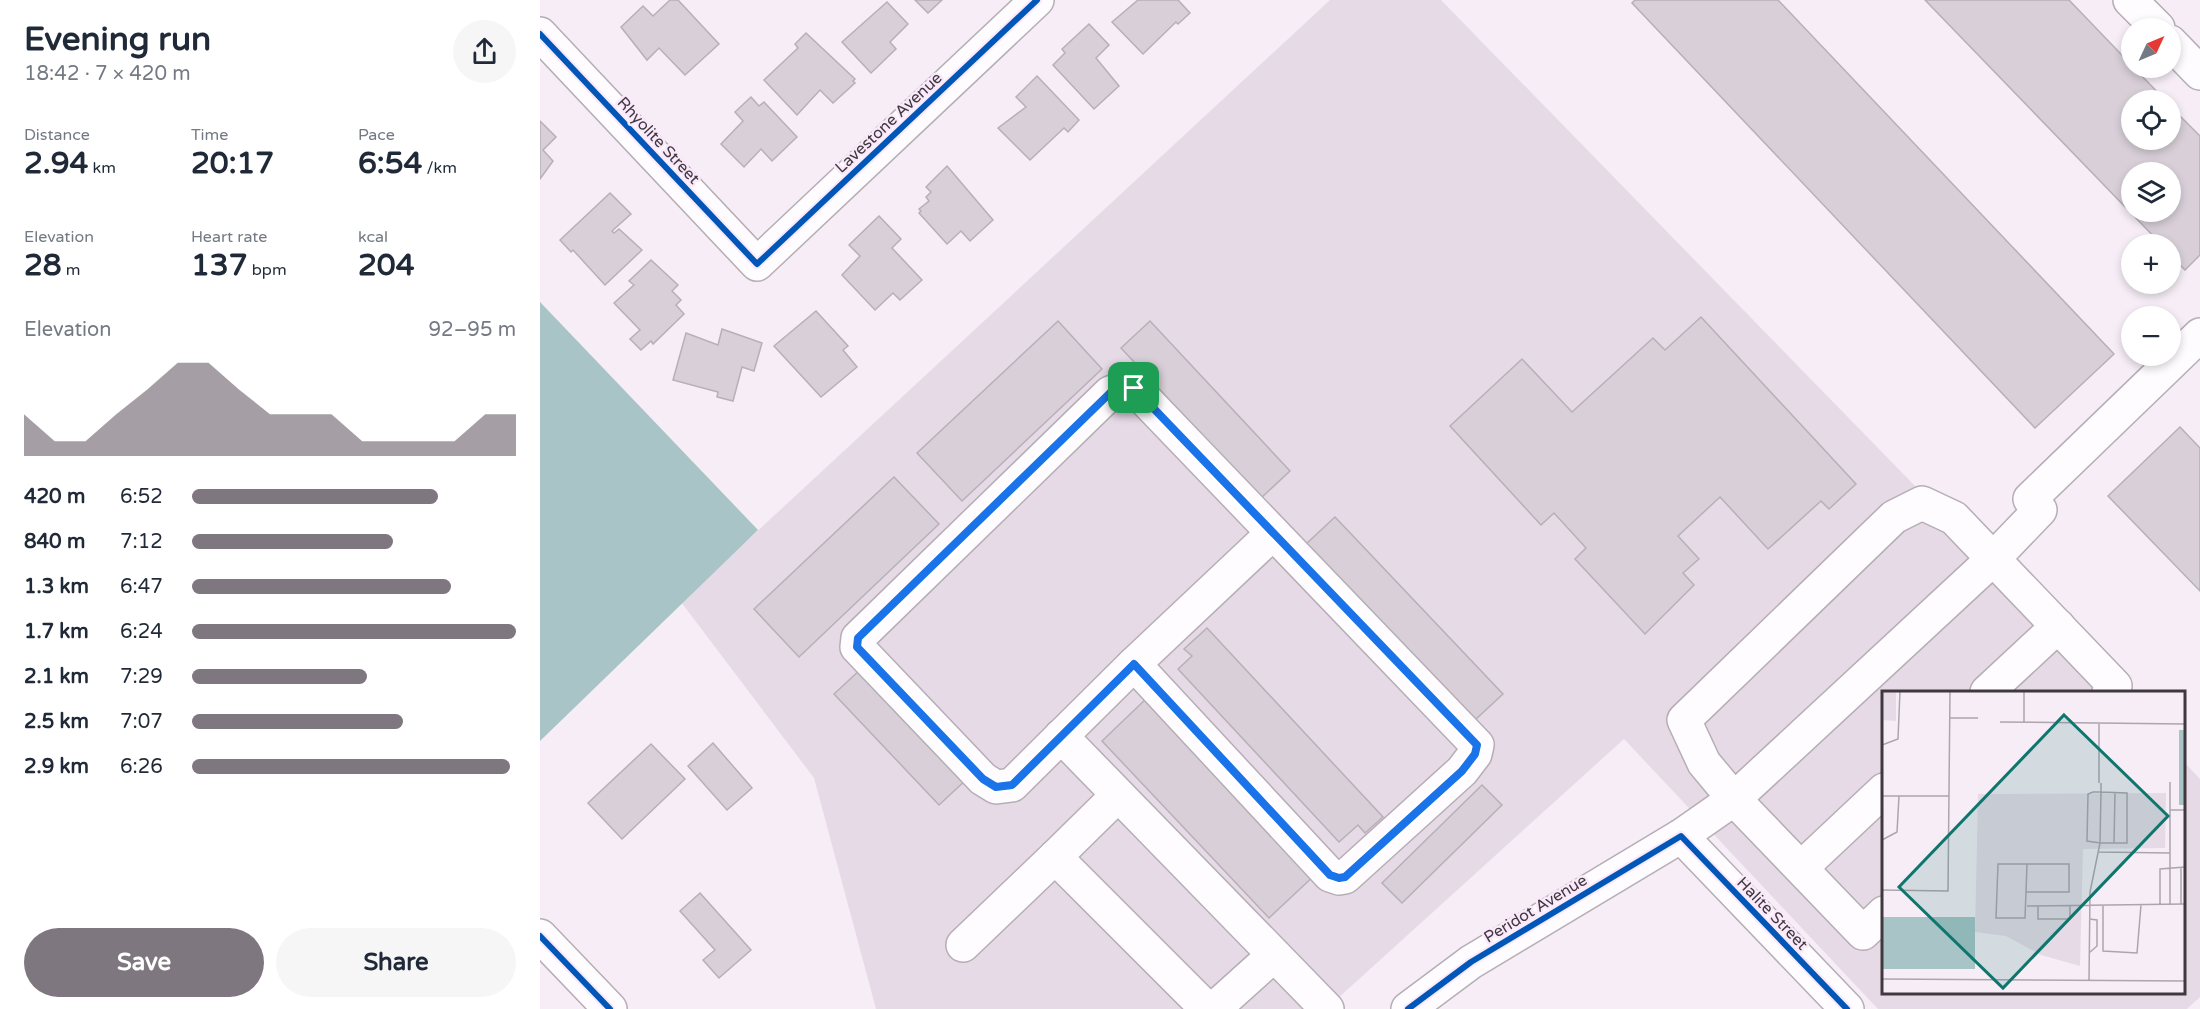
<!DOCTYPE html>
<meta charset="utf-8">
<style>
:root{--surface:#fff;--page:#f6f6f7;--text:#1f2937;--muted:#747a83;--accent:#7f777f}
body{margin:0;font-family:"Varela Round",sans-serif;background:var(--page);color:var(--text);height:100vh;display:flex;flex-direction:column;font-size:22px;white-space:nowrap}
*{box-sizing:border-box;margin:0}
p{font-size:20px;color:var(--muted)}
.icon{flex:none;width:33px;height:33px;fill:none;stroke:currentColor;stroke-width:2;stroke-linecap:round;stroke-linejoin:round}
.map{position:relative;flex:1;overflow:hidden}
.drawer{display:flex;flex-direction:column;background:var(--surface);width:540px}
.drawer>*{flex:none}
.needle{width:39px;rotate:46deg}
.controls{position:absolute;left:1581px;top:18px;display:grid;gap:12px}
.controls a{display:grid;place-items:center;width:60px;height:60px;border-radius:50%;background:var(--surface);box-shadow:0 3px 9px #0003;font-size:30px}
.pin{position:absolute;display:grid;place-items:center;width:51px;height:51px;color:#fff;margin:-26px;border-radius:12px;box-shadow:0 3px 9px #0006}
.round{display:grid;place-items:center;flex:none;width:63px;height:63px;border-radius:32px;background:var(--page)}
.head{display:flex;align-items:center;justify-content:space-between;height:102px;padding:0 24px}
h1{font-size:33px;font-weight:700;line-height:45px}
.metrics{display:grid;grid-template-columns:repeat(3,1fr);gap:9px;height:102px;padding:6px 24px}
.metrics div{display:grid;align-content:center}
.metrics b{font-size:30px;font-weight:700}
.metrics small{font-size:16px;font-weight:400}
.metrics p{font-size:16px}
.chart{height:168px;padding:12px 24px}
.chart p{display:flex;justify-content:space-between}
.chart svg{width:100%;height:108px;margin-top:6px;fill:var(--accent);opacity:.7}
.cta{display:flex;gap:12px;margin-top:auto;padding:12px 24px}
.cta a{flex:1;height:69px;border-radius:36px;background:var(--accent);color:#fff;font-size:24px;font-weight:700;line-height:69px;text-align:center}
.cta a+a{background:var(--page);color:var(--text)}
ul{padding:0 24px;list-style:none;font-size:20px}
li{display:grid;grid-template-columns:96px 72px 1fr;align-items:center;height:45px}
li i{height:15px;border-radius:8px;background:var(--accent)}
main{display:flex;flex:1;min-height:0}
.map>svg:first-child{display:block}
</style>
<main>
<section class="drawer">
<div class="head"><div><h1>Evening run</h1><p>18:42 · 7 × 420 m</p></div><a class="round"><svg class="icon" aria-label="share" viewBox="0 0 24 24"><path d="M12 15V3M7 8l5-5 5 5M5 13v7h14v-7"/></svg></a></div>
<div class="metrics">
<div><p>Distance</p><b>2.94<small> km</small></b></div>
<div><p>Time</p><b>20:17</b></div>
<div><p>Pace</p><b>6:54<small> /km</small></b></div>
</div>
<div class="metrics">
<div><p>Elevation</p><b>28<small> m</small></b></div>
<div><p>Heart rate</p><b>137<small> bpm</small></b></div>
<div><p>kcal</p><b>204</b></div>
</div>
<div class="chart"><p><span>Elevation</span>92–95 m</p>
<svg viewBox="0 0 160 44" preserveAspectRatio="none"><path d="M0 44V27L10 38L20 38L30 27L40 17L50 6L60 6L70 17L80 27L90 27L100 27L110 38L120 38L130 38L140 38L150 27L160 27V44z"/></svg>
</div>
<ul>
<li><b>420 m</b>6:52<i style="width:76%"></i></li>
<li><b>840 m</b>7:12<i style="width:62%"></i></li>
<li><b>1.3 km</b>6:47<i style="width:80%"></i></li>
<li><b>1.7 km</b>6:24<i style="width:100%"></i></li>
<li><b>2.1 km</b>7:29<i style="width:54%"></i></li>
<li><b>2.5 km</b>7:07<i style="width:65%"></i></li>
<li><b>2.9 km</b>6:26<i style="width:98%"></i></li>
</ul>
<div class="cta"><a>Save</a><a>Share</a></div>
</section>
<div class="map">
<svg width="1660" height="1009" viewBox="0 0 1660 1009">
<rect width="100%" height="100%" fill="#f6edf6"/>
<path fill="#e7dae7" d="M790 0H901L1576 692H1344V992H1644V762L1660 779V997L1647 1009H1338L1084 739 786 1009H336L274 778 141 602Z"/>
<path fill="#a8c4c6" d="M0 302 218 530 0 741Z"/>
<g fill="#d8cfd8" stroke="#b7b0b7" stroke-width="1.5" fill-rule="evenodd">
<path d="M130 0H138L179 44 145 75 119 48 107 60 81 27 103 6 113 16Z"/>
<path d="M375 0H402L388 13Z"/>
<path d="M598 0H638L650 13 638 24 636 22 603 54 572 22Z"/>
<path d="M1095 0H1238L1574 354 1495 428 1092 3Z"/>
<path d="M1385 0H1529L1625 100H1592V140H1630V106L1660 136V255L1645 270 1630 255V244H1621ZM1592 172H1630V212H1592Z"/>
<path d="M347 2 368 24 350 42 356 49 331 73 302 42Z"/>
<path d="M549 24 569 45 556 58 579 86 554 109 513 65 525 53 522 49Z"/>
<path d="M266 33 315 79 313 81 315 83 293 103 280 90 257 115 224 80 258 48 255 44Z"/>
<path d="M497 76 539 120 528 132 524 128 490 160 458 128 486 107 476 97Z"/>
<path d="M211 97 219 106 224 102 257 137 232 161 221 149 204 167 181 144 203 121 195 112Z"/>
<path d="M0 121 16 137 3 150 13 161 0 179Z"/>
<path d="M407 166 453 220 430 241 421 231 407 244 379 213 381 211 379 209 389 201 386 197 391 192 386 187Z"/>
<path d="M70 193 91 214 72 231 74 233 79 229 102 250 65 285 33 250 31 252 20 240Z"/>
<path d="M339 216 361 239 352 248 382 280 360 300 353 293 335 310 302 275 320 256 309 245Z"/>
<path d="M111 260 138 285 132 291 141 300 136 305 144 314 113 344 111 341 101 350 90 339 100 330 74 303 94 285 89 281Z"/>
<path d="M276 311 308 346 303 350 317 367 281 397 234 346Z"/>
<path d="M1161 317 1316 484 1289 509 1281 501 1228 549 1180 497 1138 536 1159 559 1143 573 1154 585 1105 634 1035 559 1046 548 1014 513 1001 525 910 426 982 359 1032 412 1113 338 1125 350Z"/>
<path d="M518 321 562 369 422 501 377 453Z"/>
<path d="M610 321 750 471 721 498 581 348Z"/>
<path d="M182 329 222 343 214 371 202 367 193 401 177 397 178 392 133 380 146 333 178 345Z"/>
<path d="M1640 427 1660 448V591L1568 496Z"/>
<path d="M354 477 399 524 259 657 214 609Z"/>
<path d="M795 517 963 694 935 720 766 544Z"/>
<path d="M667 628 843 817 825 833 818 825 799 842 638 669 652 656 644 649Z"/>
<path d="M322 668 428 778 399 805 294 694Z"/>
<path d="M609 696 777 873 729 918 562 741Z"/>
<path d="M173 743 212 788 187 810 148 766Z"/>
<path d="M111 744 145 779 82 839 48 803Z"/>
<path d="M942 785 962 805 862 903 842 883Z"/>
<path d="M160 893 211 950 179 978 163 960 175 950 140 911Z"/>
</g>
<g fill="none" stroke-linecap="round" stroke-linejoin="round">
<g stroke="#b5aeb5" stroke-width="36">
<g id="minor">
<path d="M1590 0 1618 28"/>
<path d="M0 34 217 264 497 0"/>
<path d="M1630 42 1660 73"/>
<path d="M587 387 594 388 937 745 935 754 922 771 805 877 799 878 790 875 594 664 472 785 456 787 443 779 317 647 318 638 570 393Z"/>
<path d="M1490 499 1660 335"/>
<path d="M594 664 733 533"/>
<path d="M1447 692 1518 626"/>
<path d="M521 736 787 1009"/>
<path d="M578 795 515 857 667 1009"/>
<path d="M1141 836 1307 1009"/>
<path d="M1261 868 1344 790"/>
<path d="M1344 913 1323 933 1194 799 1164 763 1144 720 1354 517 1382 503 1414 518 1575 686 1569 692"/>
<path d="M423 945 515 857"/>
<path d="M674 1009 734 955"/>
<path d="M868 1009 931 962 1141 836 1194 799 1453 559 1500 510"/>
</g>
</g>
<g stroke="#b5aeb5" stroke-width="36">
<path id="major" d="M0 936 70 1009"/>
</g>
<use href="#minor" stroke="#fefcfe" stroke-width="33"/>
<use href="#major" stroke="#fefcfe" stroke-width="33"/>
<g stroke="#fae9fa" stroke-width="10">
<g id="cycleway">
<path d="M0 34 217 264 497 0"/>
<path d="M0 936 70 1009"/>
<path d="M868 1009 931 962 1141 836 1307 1009"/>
</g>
</g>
<use href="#cycleway" stroke="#0057b8" stroke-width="6"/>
</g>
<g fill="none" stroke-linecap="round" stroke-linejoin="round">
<g stroke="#fff" stroke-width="12">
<path id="route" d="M586 387 594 388 937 745 935 754 922 771 805 877 799 878 790 875 594 664 472 785 456 787 443 779 317 647 318 638 570 393Z"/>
</g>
<use href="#route" stroke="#1a73e8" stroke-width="8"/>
</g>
<g text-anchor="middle" stroke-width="5" stroke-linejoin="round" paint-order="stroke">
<g font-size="16" fill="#3f383f" stroke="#fae9fa">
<text transform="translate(348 122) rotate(-43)" y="6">Lavestone Avenue</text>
<text transform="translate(119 140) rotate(47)" y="6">Rhyolite Street</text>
<text transform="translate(995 908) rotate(-31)" y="6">Peridot Avenue</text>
<text transform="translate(1233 913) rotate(46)" y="6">Halite Street</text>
</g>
</g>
<g transform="translate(1342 691)">
<rect width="303" height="303" fill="#f6edf6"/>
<path d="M0 0H14V30L0 29ZM284 102 283 157 201 158 198 275 159 264 124 245 93 241 96 103Z" fill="#e7dae7"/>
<path d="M297 39H303V114H297ZM0 226H93V278H0Z" fill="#a8c4c6"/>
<path fill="none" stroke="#ada5ad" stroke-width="1.5" d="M142 0V31M68 27H96M118 31 303 33M217 32V92M0 54 16 48 18 0M0 105H67M288 119V91M0 149 15 141 17 105M232 152 233 102M217 161 288 162M187 173V201H144L143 227H114L116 173ZM299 176V213M0 199 66 200 68 0M144 201 145 173M278 213V178L303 176M288 213V119H303M145 215 303 213M156 215V228H188V215M221 215V260L255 262 259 214M207 262 215 255V229L207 228M0 288 303 290M207 290 208 201 218 152H245V102L219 101H211L206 103 205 150 218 152 219 101V92"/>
<path fill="#0f766e" fill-opacity="0.15" stroke="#0f766e" stroke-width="3" d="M182 24 286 125 121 297 17 196Z"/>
<rect width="303" height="303" fill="none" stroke="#3f383f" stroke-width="3"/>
</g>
</svg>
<div class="controls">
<a><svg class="needle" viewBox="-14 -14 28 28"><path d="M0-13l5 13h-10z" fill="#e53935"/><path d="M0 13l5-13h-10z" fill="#747a83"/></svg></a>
<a><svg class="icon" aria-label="locate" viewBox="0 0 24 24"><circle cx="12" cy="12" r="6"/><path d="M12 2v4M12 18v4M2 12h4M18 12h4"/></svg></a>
<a><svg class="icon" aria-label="layers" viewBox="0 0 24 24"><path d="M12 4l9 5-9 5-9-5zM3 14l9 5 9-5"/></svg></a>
<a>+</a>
<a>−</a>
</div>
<div class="pin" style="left:594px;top:388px;background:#1e9e55"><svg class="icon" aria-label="arrive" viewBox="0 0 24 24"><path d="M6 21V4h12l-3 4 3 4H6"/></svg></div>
</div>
</main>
